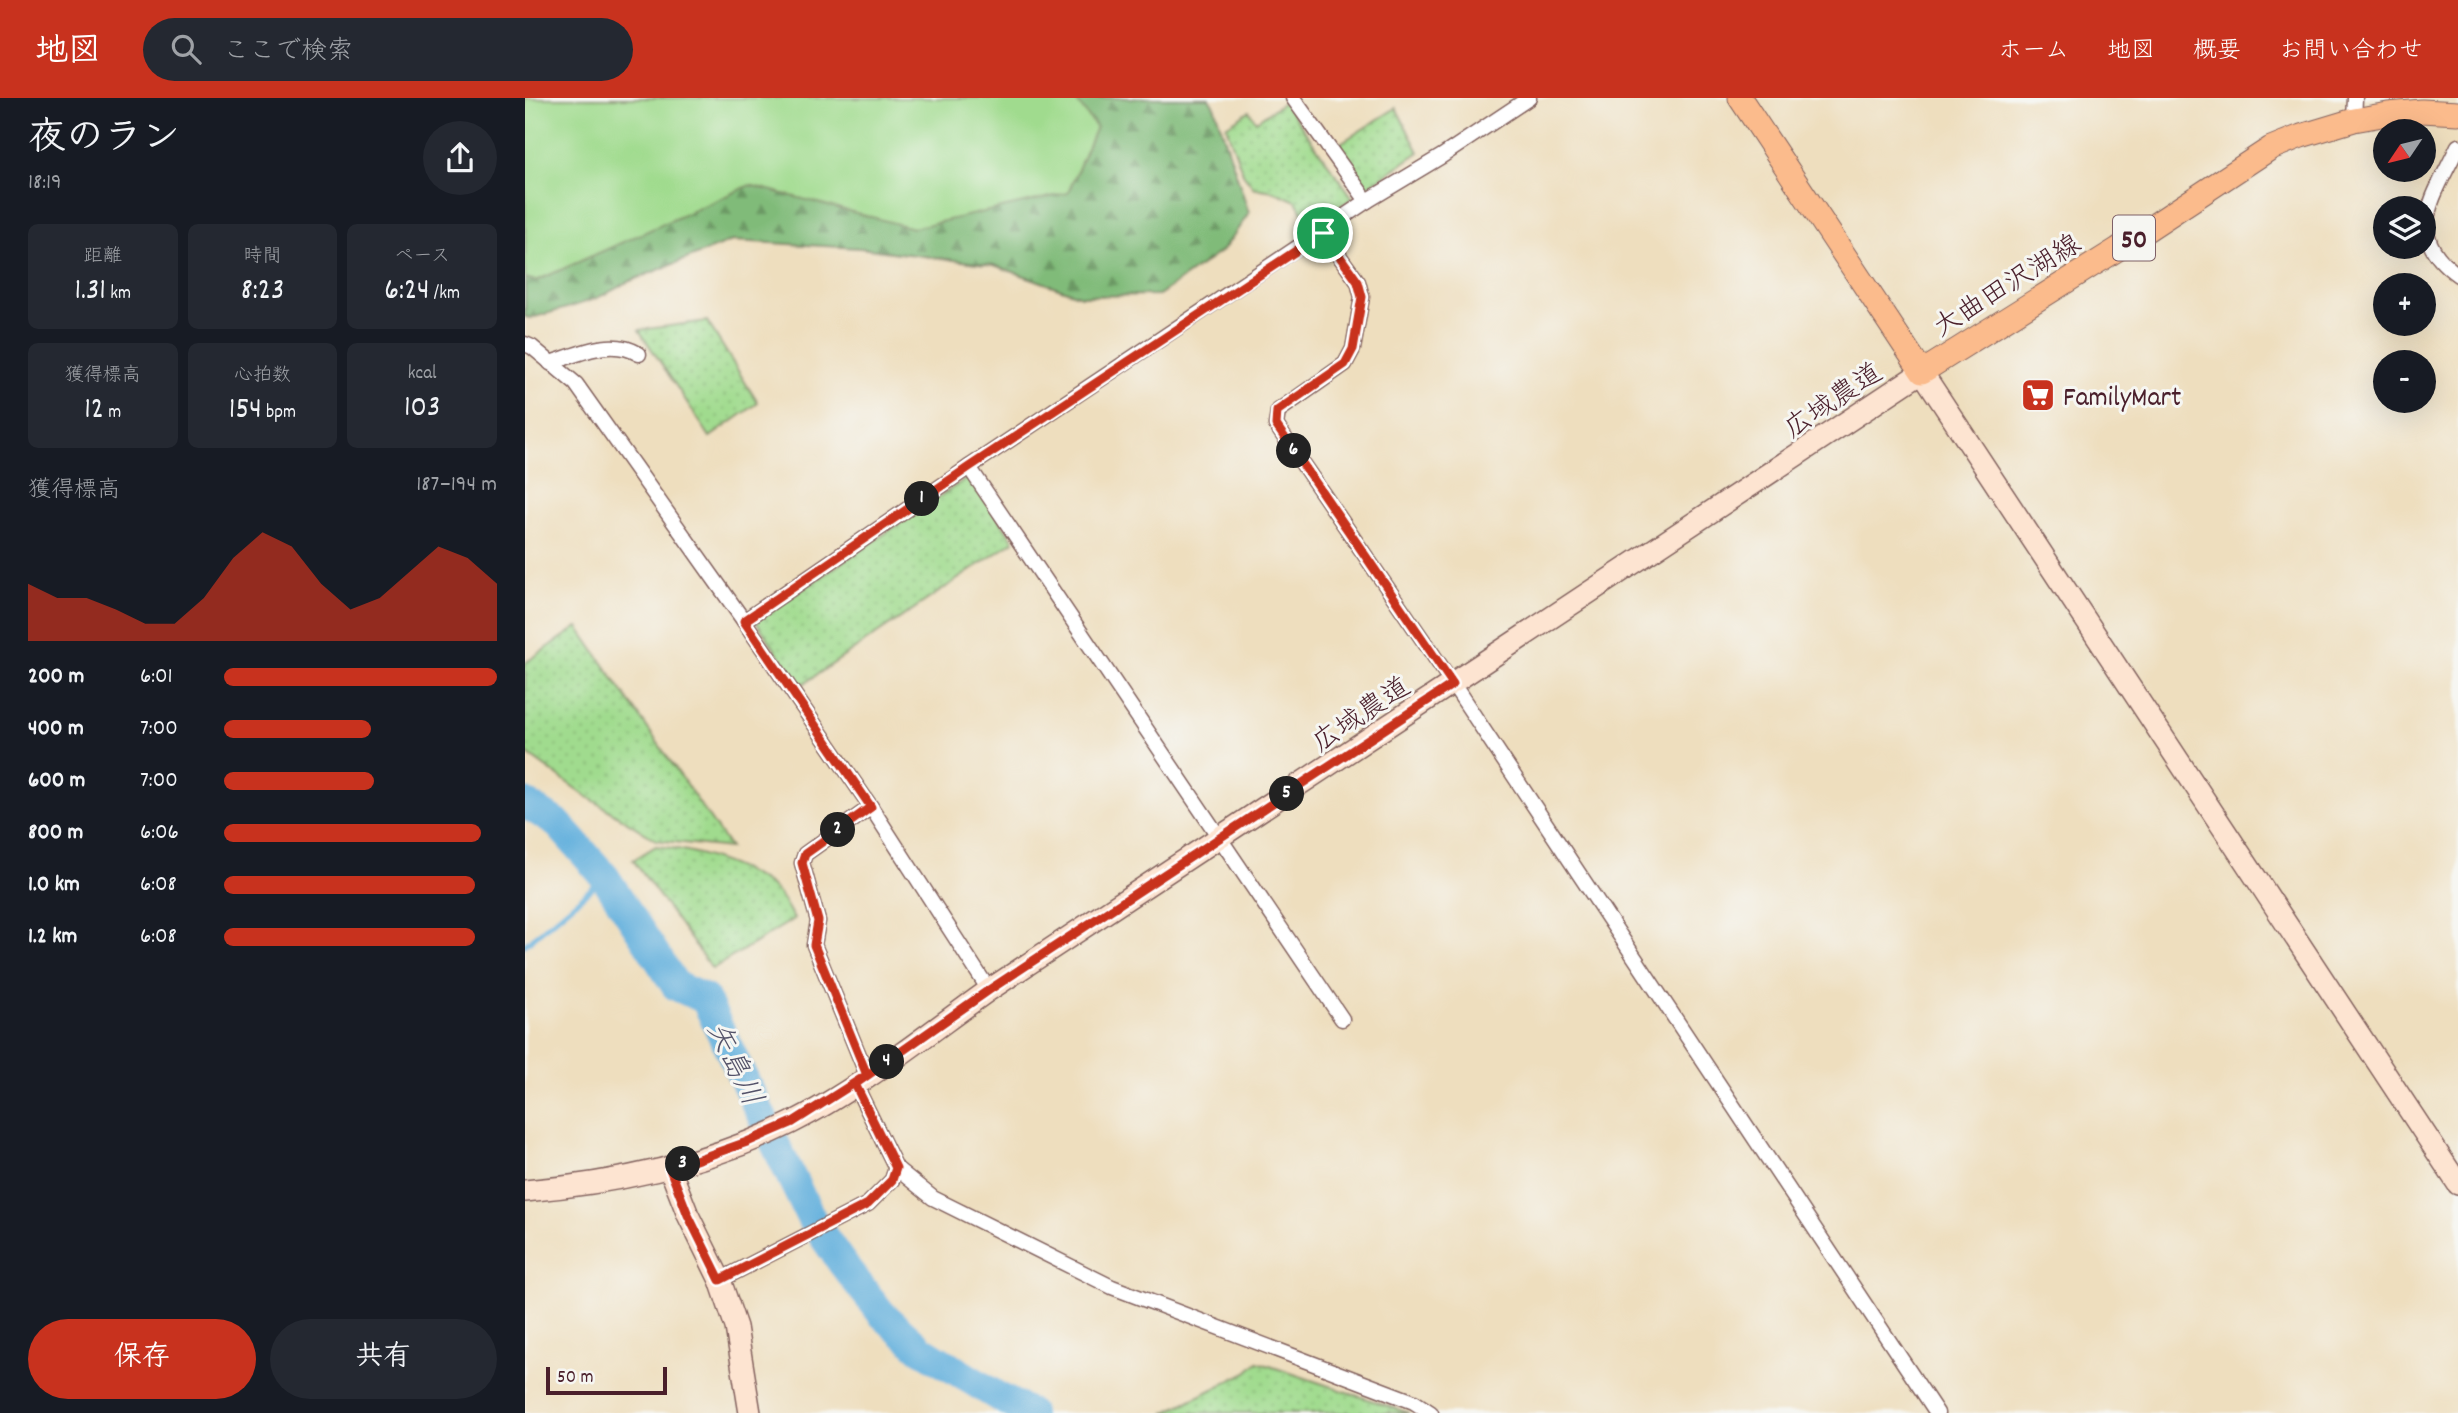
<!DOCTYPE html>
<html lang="ja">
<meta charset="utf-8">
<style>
:root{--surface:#171b24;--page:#242831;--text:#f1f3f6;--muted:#9ea1a6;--accent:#c8321e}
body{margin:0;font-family:Dekko,"Klee One",sans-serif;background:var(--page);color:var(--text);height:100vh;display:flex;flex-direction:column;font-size:26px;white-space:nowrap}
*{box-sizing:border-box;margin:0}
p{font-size:23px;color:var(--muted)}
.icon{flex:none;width:38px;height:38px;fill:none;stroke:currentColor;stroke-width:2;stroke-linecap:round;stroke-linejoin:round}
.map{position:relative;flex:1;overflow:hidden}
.details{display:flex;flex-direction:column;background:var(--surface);width:525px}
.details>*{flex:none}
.needle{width:46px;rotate:235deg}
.controls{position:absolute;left:1848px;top:21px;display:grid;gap:14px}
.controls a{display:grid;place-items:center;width:63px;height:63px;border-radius:50%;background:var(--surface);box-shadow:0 7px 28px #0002;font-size:35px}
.scale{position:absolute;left:21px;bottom:18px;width:121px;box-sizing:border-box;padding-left:7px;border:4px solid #4a1f2b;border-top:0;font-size:19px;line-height:24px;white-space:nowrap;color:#4a1f2b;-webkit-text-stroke:5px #f6f6f2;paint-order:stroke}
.pin{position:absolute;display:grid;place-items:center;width:60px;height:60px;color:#fff;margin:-30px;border:4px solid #fff;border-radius:50%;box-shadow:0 2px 7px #0007}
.km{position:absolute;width:35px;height:35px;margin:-18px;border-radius:50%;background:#222;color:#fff;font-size:19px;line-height:35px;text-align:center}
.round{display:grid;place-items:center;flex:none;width:74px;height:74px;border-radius:37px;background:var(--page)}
.summary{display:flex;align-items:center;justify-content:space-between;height:119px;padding:0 28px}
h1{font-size:38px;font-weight:600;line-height:52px}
.stats{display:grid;grid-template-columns:repeat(3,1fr);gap:10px;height:119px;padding:7px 28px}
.stats div{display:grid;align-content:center;border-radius:10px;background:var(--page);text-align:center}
.stats b{font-size:30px;font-weight:600}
.stats small{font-size:19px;font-weight:400}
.stats p{font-size:19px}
.chart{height:196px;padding:14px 28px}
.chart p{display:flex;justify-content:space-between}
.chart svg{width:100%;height:126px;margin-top:7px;fill:var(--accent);opacity:.7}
.action{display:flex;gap:14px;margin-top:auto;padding:14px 28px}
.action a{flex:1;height:80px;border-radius:42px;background:var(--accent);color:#fff;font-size:28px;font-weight:600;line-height:80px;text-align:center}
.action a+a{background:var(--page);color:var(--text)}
ul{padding:0 28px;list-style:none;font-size:23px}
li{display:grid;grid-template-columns:112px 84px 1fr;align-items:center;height:52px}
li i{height:18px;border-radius:9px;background:var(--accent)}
header{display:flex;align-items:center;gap:42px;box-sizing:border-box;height:98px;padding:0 35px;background:var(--accent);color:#fff}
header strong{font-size:33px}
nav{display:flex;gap:38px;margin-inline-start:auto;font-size:24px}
.search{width:490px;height:63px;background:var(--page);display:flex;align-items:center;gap:18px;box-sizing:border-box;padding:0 24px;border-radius:38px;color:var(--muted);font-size:26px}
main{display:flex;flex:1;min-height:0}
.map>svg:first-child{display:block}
</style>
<header>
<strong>地図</strong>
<div class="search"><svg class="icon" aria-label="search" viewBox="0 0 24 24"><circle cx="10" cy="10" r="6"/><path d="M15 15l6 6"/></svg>ここで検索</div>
<nav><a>ホーム</a><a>地図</a><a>概要</a><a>お問い合わせ</a></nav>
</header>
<main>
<section class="details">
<div class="summary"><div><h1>夜のラン</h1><p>18:19</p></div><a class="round"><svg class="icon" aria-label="share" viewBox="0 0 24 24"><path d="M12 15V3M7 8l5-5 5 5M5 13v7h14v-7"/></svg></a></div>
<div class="stats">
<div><p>距離</p><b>1.31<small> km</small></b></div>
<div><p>時間</p><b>8:23</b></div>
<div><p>ペース</p><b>6:24<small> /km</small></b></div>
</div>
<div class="stats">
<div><p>獲得標高</p><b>12<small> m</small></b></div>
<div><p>心拍数</p><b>154<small> bpm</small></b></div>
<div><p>kcal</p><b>103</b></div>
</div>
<div class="chart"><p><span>獲得標高</span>187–194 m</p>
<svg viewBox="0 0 160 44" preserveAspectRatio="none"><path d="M0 44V24L10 29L20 29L30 33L40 38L50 38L60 29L70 15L80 6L90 11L100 24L110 33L120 29L130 20L140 11L150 15L160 24V44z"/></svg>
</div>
<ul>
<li><b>200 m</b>6:01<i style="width:100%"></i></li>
<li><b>400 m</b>7:00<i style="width:54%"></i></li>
<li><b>600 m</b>7:00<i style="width:55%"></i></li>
<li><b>800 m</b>6:06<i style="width:94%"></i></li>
<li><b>1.0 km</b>6:08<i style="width:92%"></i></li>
<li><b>1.2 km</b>6:08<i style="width:92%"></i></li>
</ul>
<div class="action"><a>保存</a><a>共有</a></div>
</section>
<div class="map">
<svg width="1933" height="1315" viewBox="0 0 1933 1315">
<defs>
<pattern id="grass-dots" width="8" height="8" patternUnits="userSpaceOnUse" patternTransform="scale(1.75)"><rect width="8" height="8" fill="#a0db8e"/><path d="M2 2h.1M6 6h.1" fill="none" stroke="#8bbc7b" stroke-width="1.8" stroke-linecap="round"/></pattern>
<pattern id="forest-firs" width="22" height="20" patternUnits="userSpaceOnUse" patternTransform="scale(1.75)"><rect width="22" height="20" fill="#80bb79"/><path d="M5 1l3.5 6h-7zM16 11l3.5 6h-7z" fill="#6b9763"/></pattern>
</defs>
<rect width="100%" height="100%" fill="#f6f6f2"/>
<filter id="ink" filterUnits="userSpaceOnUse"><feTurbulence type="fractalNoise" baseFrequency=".0143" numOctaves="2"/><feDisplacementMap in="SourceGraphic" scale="14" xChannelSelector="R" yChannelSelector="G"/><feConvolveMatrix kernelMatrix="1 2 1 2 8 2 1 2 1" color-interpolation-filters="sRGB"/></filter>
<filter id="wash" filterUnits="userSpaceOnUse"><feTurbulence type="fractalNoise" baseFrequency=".00686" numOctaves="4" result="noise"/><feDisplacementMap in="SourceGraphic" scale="28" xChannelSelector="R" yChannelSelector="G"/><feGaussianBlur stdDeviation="1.57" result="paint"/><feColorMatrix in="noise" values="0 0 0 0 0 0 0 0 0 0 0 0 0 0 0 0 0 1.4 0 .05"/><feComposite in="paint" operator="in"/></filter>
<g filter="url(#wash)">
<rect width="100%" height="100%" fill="#eedebe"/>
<g fill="url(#grass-dots)" stroke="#757d5c" stroke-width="2">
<path d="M759 4 828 100 784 127 771 103 748 93 729 90 718 76 701 28 724 13 731 23Z"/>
<path d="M871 10 894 54 841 90 811 48Z"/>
<path d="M182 223 233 305 185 339 114 232Z"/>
<path d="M445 378 489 443 275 588 231 523Z"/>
<path d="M53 529 205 750 131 742 58 696 0 654V565Z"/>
<path d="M131 748C167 751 220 768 248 790 257 797 263 812 269 821L187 871 108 762Z"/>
<path d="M733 1264 884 1315H640L722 1274Z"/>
</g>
<path fill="url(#forest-firs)" stroke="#656d52" stroke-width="2" d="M0 0H684L689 8 724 115 698 152 634 197 556 198 469 167 335 150 207 143 100 185C72 204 38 211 6 220L0 219Z"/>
<path fill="#a0db8e" stroke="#757d5c" stroke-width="2" d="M0 0H549L571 29 543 95 388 130 225 87 11 183 0 180Z"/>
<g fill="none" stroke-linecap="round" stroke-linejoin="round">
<path stroke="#64b0dd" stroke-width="5" d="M0 847 80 779"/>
<path stroke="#64b0dd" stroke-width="30" d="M0 705 33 726 80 779 151 888 180 901 287 1122 317 1165 357 1216 396 1251 472 1298 504 1315"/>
</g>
</g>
<g filter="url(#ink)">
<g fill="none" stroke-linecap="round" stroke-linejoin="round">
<g stroke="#83625e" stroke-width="17">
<g id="street">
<path d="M768 0 842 103"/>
<path d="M1829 22 1830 0"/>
<path d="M1933 48C1910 98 1876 137 1933 177"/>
<path d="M798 135 833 184 837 199 828 251 820 266 753 313 751 327 928 586 1412 1315"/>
<path d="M0 246 7 249 51 286 219 523 346 709 464 892"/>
<path d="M25 265C54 256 86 239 114 256"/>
<path d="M444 369 817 921"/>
<path d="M219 523 444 369 842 103 917 58 1004 0"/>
<path d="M342 977 289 847 293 823 277 765 280 756 346 709"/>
<path d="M330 986 371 1070 408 1100 587 1189 889 1304 906 1315"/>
<path d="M195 1182 343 1106 367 1082 371 1070"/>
</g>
</g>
<g stroke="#83625e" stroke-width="24">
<g id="secondary">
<path d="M145 1071 163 1117 195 1182 211 1229 225 1315"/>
<path d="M0 1093C92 1085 183 1066 266 1025 333 992 402 936 464 892L1397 274 1933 1086"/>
</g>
</g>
<g stroke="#83625e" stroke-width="25">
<path id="primary" d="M1215 0 1397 274 1593 151 1746 50 1776 38 1829 22 1863 16 1897 13 1933 15"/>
</g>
<use href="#street" stroke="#fff" stroke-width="14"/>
<use href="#secondary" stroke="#fde4d1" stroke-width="21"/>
<use href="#primary" stroke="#fbbb8c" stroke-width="23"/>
</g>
</g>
<g fill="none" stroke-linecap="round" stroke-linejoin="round" filter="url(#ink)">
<g stroke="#fff" stroke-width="14">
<path id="route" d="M798 135 444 369 219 523 346 709 280 756 277 765 293 823 289 847 342 977 268 1024 222 1044 145 1071 163 1117 195 1182 343 1106 367 1082 371 1070 330 986 464 892 928 586 751 327 752 313 820 266 828 251 837 199 833 184 798 135"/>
</g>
<use href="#route" stroke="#c8321e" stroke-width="9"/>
</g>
<defs>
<g id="supermarket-square" transform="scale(1.75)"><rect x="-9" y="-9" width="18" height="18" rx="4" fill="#c8321e" stroke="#f6f6f2"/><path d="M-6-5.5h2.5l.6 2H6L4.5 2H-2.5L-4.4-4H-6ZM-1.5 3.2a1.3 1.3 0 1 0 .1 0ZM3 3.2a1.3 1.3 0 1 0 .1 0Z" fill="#fff"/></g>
</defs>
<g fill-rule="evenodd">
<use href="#supermarket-square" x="1513" y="297"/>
</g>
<g text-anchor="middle" stroke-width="6" stroke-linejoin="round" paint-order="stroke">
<rect fill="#f6f6f2" stroke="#7e6067" stroke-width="2" x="1588" y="117.5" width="42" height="45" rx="5"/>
<g font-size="26" font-weight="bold" fill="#4a1f2b">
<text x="1609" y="149">50</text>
</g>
<g font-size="28" fill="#4a1f2b" stroke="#f6f6f2">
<text transform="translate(1481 186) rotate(-32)" y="10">大曲田沢湖線</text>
<text transform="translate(1307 301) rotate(-34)" y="10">広域農道</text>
<text transform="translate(835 615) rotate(-34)" y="10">広域農道</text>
</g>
<g font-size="28" fill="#4a1f2b" stroke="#f6f6f2" text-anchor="start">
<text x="1538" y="307">FamilyMart</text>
</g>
<g font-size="30" font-style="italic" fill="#535269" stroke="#f6f6f2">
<text transform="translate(211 965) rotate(64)" y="10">矢島川</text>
</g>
</g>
</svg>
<div class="controls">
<a><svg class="needle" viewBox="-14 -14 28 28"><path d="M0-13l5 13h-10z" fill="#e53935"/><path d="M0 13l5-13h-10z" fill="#9ea1a6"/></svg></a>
<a><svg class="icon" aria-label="layers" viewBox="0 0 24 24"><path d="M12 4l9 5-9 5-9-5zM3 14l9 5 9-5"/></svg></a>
<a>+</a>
<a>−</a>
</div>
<div class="scale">50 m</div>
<div class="pin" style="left:798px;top:135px;background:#1e9e55"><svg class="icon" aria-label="arrive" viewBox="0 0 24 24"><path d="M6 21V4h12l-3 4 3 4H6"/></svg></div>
<b class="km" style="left:397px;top:401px">1</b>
<b class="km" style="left:313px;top:732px">2</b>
<b class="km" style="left:158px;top:1066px">3</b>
<b class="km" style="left:362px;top:964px">4</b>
<b class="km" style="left:762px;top:696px">5</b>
<b class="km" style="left:769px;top:353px">6</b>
</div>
</main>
